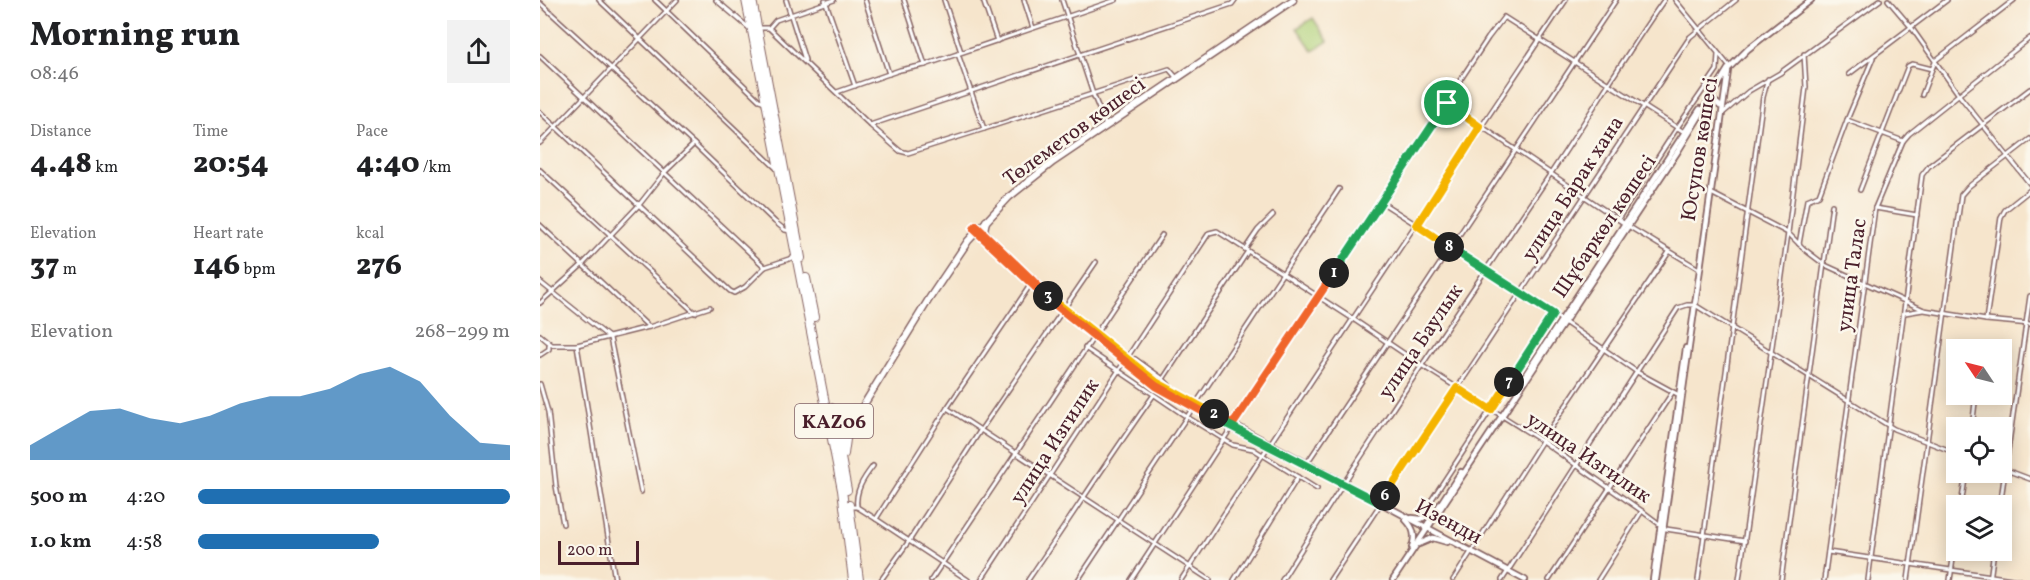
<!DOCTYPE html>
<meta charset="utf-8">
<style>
:root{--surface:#fff;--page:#f2f2f2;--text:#202124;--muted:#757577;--accent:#1f6fb2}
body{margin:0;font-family:Vollkorn,serif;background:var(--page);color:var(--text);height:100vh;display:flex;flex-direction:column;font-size:22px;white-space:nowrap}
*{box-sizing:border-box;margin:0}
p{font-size:20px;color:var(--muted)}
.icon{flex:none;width:33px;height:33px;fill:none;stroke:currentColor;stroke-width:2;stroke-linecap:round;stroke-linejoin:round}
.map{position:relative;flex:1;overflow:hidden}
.drawer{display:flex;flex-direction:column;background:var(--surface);width:540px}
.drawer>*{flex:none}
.needle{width:39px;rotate:305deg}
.buttons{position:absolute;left:1406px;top:339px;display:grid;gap:12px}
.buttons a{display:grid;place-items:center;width:66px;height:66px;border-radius:0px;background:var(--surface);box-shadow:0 3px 15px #0003;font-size:30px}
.scale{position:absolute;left:18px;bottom:15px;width:81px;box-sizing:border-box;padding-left:6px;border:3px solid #4a1f2b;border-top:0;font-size:16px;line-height:21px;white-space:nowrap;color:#4a1f2b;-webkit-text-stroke:4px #fbf7ec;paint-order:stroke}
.pin{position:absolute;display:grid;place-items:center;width:51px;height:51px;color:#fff;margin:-26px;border:3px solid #fff;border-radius:50%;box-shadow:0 2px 6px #0007}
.km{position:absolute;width:30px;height:30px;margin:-15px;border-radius:50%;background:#222;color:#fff;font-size:16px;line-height:30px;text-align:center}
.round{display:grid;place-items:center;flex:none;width:63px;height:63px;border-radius:0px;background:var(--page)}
.overview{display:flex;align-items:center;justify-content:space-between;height:102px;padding:0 30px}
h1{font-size:33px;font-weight:800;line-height:45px}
.figures{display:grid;grid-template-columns:repeat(3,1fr);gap:9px;height:102px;padding:6px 30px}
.figures div{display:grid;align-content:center}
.figures b{font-size:30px;font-weight:800}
.figures small{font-size:16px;font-weight:400}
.figures p{font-size:16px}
.chart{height:168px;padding:12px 30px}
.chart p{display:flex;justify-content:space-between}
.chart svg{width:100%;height:108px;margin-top:6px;fill:var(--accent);opacity:.7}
ul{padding:0 30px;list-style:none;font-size:20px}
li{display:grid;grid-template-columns:96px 72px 1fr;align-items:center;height:45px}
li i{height:15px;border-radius:8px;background:var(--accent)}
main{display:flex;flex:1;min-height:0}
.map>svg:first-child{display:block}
</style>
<main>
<section class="drawer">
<div class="overview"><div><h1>Morning run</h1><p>08:46</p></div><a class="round"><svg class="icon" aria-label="share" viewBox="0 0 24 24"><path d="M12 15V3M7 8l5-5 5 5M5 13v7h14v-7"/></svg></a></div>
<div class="figures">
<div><p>Distance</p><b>4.48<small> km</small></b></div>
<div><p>Time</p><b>20:54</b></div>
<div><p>Pace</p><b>4:40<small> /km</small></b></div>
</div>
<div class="figures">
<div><p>Elevation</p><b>37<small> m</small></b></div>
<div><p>Heart rate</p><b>146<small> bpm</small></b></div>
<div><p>kcal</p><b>276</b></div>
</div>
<div class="chart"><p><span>Elevation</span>268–299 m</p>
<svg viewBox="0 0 160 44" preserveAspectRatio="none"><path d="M0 44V38L10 31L20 24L30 23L40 27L50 29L60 26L70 21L80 18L90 18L100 15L110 9L120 6L130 12L140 26L150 37L160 38V44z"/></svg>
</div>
<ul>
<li><b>500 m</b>4:20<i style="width:100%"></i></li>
<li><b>1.0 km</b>4:58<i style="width:58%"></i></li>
</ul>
</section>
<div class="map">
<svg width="1490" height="580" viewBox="0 0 1490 580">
<rect width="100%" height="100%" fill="#fbf7ec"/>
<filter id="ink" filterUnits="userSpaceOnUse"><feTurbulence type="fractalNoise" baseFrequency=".0167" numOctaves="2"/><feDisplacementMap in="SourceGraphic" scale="12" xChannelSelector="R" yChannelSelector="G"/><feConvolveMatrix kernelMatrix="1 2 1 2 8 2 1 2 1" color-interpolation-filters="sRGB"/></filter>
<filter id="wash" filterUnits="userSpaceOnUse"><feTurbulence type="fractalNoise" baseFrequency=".008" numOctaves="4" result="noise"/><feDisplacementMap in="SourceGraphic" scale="24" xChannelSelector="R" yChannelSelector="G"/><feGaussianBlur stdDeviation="1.35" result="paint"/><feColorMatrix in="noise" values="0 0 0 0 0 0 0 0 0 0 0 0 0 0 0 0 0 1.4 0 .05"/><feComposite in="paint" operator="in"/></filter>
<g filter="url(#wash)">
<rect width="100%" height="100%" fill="#f6e5cc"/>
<path fill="#b1d27a" stroke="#7e7852" stroke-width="1.5" d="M773 18 788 41 773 51 757 28Z"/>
</g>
<g filter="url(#ink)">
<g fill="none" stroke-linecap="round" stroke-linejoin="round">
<g stroke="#866463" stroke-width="6">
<g id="street">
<path d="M59 0 236 168"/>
<path d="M115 0 219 100 225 102"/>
<path d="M176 0 209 28"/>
<path d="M246 0 265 60"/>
<path d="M285 0 315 86"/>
<path d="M325 0 349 74"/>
<path d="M364 0 385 65"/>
<path d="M404 0 421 52"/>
<path d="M443 0 457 41"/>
<path d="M484 0 493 28"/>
<path d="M522 0 553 94 566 126"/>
<path d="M1135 0 1188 65"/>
<path d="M1348 0 1371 27 1419 95 1490 184"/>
<path d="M0 3 154 144 235 222 245 230 251 231"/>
<path d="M218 28H229L236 20 294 0"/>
<path d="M229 28 330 125 692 4 695 0"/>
<path d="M0 56 225 267 255 257"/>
<path d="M1309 74 1407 0"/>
<path d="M297 92 360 70 385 65 576 0"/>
<path d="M1382 95 1392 69"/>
<path d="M907 103 1088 226 1159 269"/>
<path d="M0 112 190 291 194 293 205 287 225 267"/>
<path d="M1183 113 1209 91 1240 73 1340 0"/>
<path d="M1307 120 1333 58"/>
<path d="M331 126 360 151 368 153 444 129 418 54"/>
<path d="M444 129 629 69 635 76"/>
<path d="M0 143 137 0"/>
<path d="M0 170 155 313"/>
<path d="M1320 190 1368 66 1372 64 1392 69 1396 60 1405 53 1474 0"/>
<path d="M1171 193 1248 233 1264 249 1285 265 1384 310 1446 320 1490 324"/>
<path d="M841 202 981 292 1097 372 1139 395"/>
<path d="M1335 208 1377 215"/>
<path d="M1078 219 1137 128 1177 70 1178 54"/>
<path d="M0 225 109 327"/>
<path d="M1259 244 1267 200 1279 195 1307 120 1363 141"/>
<path d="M705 249 718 230 733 215"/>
<path d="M0 282 70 338 101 492"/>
<path d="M0 303 43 264 99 205 125 172 154 144"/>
<path d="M1365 313 1383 310"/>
<path d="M1446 320 1461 217 1465 210 1490 190"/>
<path d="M0 335 12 345H37L75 580"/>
<path d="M37 345 109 327 170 307"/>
<path d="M545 348 647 417 693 445 713 449 777 489"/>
<path d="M0 355 9 349V345"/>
<path d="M595 359 623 379"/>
<path d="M0 384 8 412 16 486 23 524"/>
<path d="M628 393 629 385 623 379 708 251"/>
<path d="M407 408 670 580"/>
<path d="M1432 428 1436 394"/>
<path d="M765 466 1076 0"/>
<path d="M1461 468 1490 479"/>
<path d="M1421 506 1426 472"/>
<path d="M1460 506 1490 296"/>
<path d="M311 507H317L336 519 428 580"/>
<path d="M317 507C315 491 323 479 333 466"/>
<path d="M885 510 1013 314"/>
<path d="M336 519 407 408 493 281"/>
<path d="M1288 552 1479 580"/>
<path d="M341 580 369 541 440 431 556 262"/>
<path d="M391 580 622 235"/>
<path d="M441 580 669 233 677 231 813 319 881 365 1002 441 1102 511 1126 529 1205 541"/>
<path d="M488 580C530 519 570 456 613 396"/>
<path d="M538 580 799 189"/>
<path d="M591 580 948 38 964 17 1144 132"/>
<path d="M641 580C767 385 897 193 1026 0"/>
<path d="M694 580 758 477"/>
<path d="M742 580C827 444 918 312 1007 179 1047 120 1083 58 1124 0"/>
<path d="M790 580 1150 37 1196 0"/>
<path d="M913 580 1002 441 1129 252"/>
<path d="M962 580 1138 308 1147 305H1155L1354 429 1416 453"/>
<path d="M1009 580 1132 393"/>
<path d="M1058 580 1102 511"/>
<path d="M1158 580 1223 97 1228 79"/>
<path d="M1199 580 1248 233 1266 87 1264 54"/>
<path d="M1241 580 1292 205"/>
<path d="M1284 580 1335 208 1363 141 1369 134 1490 38"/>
<path d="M1328 580 1382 175 1389 166 1490 89"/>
<path d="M1368 580 1421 195 1428 187 1490 139"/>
<path d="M1410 580 1416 538"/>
<path d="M1450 580 1454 550"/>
</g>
</g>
<g stroke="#866463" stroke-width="8">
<g id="secondary">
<path d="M1167 104 1174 101 1180 106"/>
<path d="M434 229 447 241"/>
<path d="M446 236 523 309 616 383 985 580"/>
<path d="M982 380 1160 109"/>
<path d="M644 402 674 418"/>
<path d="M694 429 748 457"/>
<path d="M872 518 881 519 892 513"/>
<path d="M866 520C874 528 876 536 872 547"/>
<path d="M885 528 921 472"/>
<path d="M879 544 893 538 907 542"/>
<path d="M853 580 1138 151 1188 69 1208 49 1271 0"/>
<path d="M1113 580 1146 348"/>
<path d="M1116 580 1188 71"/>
</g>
</g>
<g stroke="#866463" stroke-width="9">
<g id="primary">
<path d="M446 221 444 230 447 237"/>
<path d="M296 446 307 432 389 299 428 241 469 197 513 162 753 0"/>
</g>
</g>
<g stroke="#866463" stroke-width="10">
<g id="highway">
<path d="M206 0 302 490 313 580"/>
<path d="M212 0 261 258"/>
<path d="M266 278 274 317"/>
<path d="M291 408 297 414 303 417 315 413"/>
<path d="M296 431 307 490"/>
<path d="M304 454 307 432"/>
<path d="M309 505 319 580"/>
</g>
</g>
<use href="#street" stroke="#fff" stroke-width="3"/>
<use href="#secondary" stroke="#fff" stroke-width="4.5"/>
<use href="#primary" stroke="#fff" stroke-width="6"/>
<use href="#highway" stroke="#fff" stroke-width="8"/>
</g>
</g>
<g fill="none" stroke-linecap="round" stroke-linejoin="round" filter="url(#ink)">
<g stroke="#fff" stroke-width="12">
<path id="split-1" d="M794 273 907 103"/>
</g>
<g stroke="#fff" stroke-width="12">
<path id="split-2" d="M674 414 693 424 794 273"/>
</g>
<g stroke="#fff" stroke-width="12">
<path id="split-3" d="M508 296 616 382 674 414"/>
</g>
<g stroke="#fff" stroke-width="12">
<path id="split-4" d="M503 295 491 283 493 281 436 226 434 229 491 283 493 281 508 296"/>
</g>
<g stroke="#fff" stroke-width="12">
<path id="split-5" d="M503 295 616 386 667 414"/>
</g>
<g stroke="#fff" stroke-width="12">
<path id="split-6" d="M667 414 840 503 845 496"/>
</g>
<g stroke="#fff" stroke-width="12">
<path id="split-7" d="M845 496 917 388 951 410 969 382"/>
</g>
<g stroke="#fff" stroke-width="12">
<path id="split-8" d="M909 247 1013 314 969 382"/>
</g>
<g stroke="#fff" stroke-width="12">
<path id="split-9" d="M907 103 940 127 877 225 909 247"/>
</g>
<use href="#split-1" stroke="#22a559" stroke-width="8"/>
<use href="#split-2" stroke="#f0652b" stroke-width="8"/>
<use href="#split-3" stroke="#f5b400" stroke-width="8"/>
<use href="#split-4" stroke="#f0652b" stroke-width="8"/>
<use href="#split-5" stroke="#f0652b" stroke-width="8"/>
<use href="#split-6" stroke="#22a559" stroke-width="8"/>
<use href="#split-7" stroke="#f5b400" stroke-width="8"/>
<use href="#split-8" stroke="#22a559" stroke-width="8"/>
<use href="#split-9" stroke="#f5b400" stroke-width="8"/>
</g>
<g text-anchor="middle" stroke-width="5" stroke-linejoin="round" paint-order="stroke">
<rect fill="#fbf7ec" stroke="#7f6065" stroke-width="1.5" x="255" y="404" width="78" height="34" rx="4.5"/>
<g font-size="20" font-weight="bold" fill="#4a1f2b">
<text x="294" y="428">KАZ06</text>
</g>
<g font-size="21" fill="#4a1f2b" stroke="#fbf7ec">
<text transform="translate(534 131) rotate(-36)" y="7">Төлеметов көшесі</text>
<text transform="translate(1159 149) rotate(-81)" y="7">Юсупов көшесі</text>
<text transform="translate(1032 188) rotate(-57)" y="7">улица Барак хана</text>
<text transform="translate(1064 226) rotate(-56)" y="7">Шұбаркөл көшесі</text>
<text transform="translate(1311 275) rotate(-82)" y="7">улица Талас</text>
<text transform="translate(880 341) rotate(-56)" y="7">улица Баулык</text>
<text transform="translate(514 441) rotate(-57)" y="7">улица Изгилик</text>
<text transform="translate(1049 457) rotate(34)" y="7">улица Изгилик</text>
<text transform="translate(909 521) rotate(28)" y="7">Изенди</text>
</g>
</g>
</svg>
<div class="buttons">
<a><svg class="needle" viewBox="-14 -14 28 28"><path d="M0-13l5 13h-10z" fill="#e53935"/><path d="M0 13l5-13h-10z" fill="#757577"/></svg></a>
<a><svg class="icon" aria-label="locate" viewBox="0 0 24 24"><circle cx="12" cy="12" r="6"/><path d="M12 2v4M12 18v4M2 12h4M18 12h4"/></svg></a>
<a><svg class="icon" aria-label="layers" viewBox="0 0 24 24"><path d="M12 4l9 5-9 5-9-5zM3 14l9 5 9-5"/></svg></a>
</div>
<div class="scale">200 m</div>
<div class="pin" style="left:907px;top:103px;background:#1e9e55"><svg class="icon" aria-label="arrive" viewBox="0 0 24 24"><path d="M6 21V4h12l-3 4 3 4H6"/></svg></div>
<b class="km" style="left:794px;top:273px">1</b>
<b class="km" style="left:674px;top:414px">2</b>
<b class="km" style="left:508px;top:296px">3</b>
<b class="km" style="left:845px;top:496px">6</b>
<b class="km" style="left:969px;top:382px">7</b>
<b class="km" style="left:909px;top:247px">8</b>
</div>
</main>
